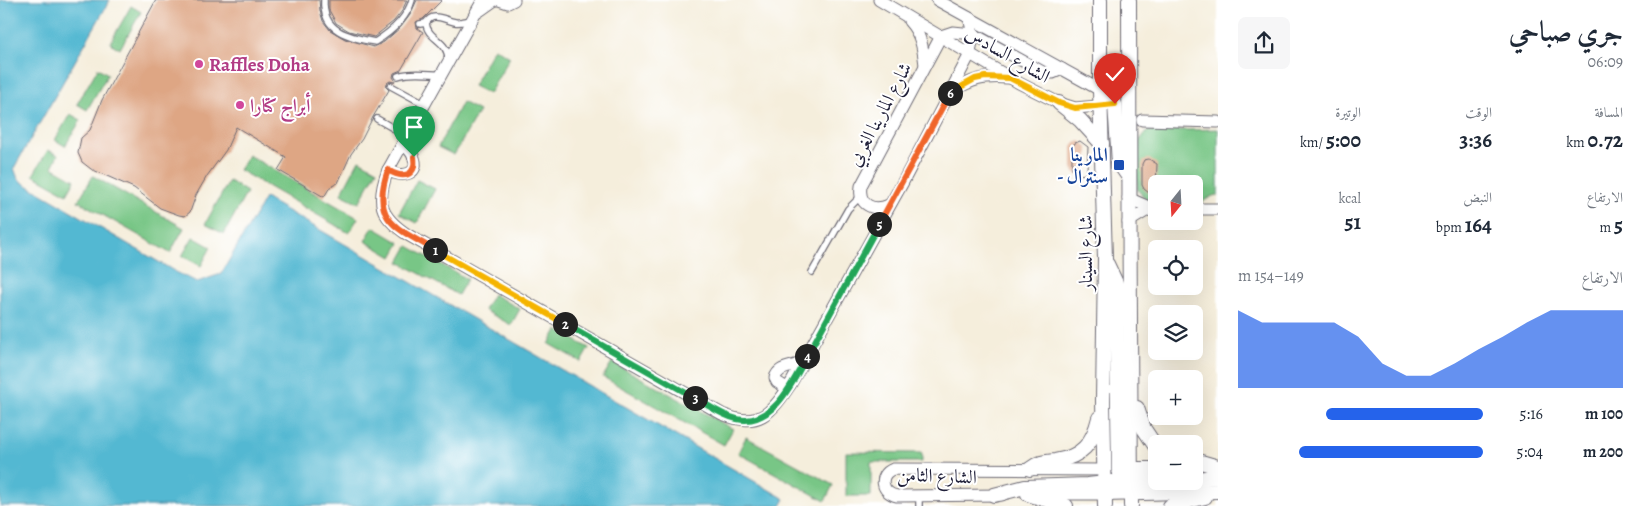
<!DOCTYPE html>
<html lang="ar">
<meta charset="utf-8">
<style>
:root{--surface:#fff;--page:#f6f6f7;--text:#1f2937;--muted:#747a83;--accent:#2563eb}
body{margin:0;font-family:Alegreya,Amiri,serif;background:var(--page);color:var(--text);direction:rtl;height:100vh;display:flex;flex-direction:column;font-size:19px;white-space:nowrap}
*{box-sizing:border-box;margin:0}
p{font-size:16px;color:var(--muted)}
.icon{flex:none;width:28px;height:28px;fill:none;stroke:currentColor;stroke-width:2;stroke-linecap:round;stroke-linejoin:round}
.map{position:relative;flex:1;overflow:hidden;direction:ltr}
.drawer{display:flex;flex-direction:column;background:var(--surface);width:425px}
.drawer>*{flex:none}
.needle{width:32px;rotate:198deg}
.buttons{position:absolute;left:1148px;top:175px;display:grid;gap:10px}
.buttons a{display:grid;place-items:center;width:55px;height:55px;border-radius:8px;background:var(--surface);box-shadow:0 5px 20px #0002;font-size:25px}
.pin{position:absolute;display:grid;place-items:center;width:42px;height:42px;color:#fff;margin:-51px -21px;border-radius:50% 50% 50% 0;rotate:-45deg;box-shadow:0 0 5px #0007}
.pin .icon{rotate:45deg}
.km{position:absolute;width:25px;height:25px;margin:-12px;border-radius:50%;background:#222;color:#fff;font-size:14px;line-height:25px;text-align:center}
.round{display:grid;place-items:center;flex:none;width:52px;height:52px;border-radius:8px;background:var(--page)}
.summary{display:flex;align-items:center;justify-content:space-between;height:85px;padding:0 20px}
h1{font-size:28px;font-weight:700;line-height:38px}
.stats{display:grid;grid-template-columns:repeat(3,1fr);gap:8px;height:85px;padding:5px 20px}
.stats div{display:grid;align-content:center}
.stats b{font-size:21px;font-weight:700}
.stats small{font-size:14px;font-weight:400}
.stats p{font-size:14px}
.chart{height:140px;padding:10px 20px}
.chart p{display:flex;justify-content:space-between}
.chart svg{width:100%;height:90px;margin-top:5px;fill:var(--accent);opacity:.7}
ul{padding:0 20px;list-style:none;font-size:16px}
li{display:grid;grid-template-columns:80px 60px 1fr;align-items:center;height:38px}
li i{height:12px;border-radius:6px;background:var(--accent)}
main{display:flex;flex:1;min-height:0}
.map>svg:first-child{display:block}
</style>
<main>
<section class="drawer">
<div class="summary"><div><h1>جري صباحي</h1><p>06:09</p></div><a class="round"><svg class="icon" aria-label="share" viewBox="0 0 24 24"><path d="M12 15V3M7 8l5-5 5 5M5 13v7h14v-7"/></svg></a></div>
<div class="stats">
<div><p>المسافة</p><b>0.72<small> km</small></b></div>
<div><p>الوقت</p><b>3:36</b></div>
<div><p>الوتيرة</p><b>5:00<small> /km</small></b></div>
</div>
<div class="stats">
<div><p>الارتفاع</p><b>5<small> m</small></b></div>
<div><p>النبض</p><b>164<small> bpm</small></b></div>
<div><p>kcal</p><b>51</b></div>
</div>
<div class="chart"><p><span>الارتفاع</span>149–154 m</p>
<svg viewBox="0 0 160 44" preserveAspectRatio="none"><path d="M0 44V6L10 12L20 12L30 12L40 12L50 19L60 32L70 38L80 38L90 32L100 25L110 19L120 12L130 6L140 6L150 6L160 6V44z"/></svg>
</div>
<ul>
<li><b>100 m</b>5:16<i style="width:64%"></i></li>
<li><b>200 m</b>5:04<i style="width:75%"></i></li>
</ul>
</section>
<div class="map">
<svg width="1218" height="506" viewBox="0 0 1218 506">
<rect width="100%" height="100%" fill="#fff"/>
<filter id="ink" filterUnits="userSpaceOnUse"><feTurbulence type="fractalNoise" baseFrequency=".02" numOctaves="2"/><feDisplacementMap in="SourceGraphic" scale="10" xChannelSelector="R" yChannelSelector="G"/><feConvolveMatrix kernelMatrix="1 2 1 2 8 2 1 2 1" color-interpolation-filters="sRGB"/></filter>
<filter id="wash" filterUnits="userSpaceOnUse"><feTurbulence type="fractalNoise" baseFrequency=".0096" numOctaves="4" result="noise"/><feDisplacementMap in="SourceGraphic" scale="20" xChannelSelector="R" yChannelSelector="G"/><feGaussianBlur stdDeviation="1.12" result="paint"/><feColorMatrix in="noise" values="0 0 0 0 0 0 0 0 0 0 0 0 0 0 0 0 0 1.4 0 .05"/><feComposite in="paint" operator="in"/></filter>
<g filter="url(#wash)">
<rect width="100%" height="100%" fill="#f5eedc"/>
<g fill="#78c686" stroke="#4d7460">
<path d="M131 6 141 12 120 49 110 43Z"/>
<path d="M494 48 510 57 489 94 473 86Z"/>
<path d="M98 68 108 74 87 110 77 104Z"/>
<path d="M462 102 479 111 454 155 438 147Z"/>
<path d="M70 114 81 120 65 146 55 140Z"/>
<path d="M1218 129V195C1209 195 1204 204 1194 204V184H1156V202H1148L1137 189 1136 144 1148 131Z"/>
<path d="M48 150 58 155 52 167 75 180 67 194 33 175Z"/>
<path d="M248 155 358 218 349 233 239 170Z"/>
<path d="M359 160 377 170 359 203 341 194Z"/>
<path d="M93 176 184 228 170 253 78 201Z"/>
<path d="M417 180 435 189 417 223 399 213Z"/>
<path d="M229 181 247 192 224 234 205 224Z"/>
<path d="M373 227 400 243 392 257 365 241Z"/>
<path d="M193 237 211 247 201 266 182 256Z"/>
<path d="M408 246 467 279 458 295 399 262Z"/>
<path d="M493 294 520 309 511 325 484 310Z"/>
<path d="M557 330 589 348 581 362 549 344Z"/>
<path d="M612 362 733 429 724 445 603 377Z"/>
<path d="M746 437 833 485 825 501 738 453Z"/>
<path d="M846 452 922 453V462H871V496H846Z"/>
</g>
<path fill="#53b8d2" stroke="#3a6d86" d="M0 0H110L14 168 18 179 25 184 176 272 197 282 221 274 265 198 785 499 781 506H0Z"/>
<g id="blocks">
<g fill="#dea684">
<path d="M156 0H319L320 11 323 21 330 30 345 39 374 47 384 42 401 27 410 15 417 0H442L423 19 416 22 417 28 423 32 401 70 394 73 393 77 395 80 394 82 390 81 387 83 386 87 389 90 373 117 362 139 351 154 338 183 330 187 324 197 278 170 286 157 236 127 226 150 207 176 196 195 190 212 185 216 179 215 160 208 134 188 91 169 82 162 78 153 81 138 90 130 102 100Z"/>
<path d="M329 0H407L402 11 394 21 374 37 349 31 336 23 329 10Z"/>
<path d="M1080 141 1088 147 1087 170 1085 174 1079 175 1074 172 1072 168V147L1075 143Z"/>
<path d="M1149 159 1157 164 1156 188 1154 191 1149 193 1144 189 1142 185V164L1144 160Z"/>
</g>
</g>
</g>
<g filter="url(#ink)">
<use href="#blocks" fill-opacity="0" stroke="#6c6973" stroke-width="1"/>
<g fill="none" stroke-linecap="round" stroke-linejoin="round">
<g stroke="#6c6973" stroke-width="8">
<g id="service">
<path d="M324 0C322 32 349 37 375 42 391 32 407 19 412 0"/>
<path d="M426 23C427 39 448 40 448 59"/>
<path d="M420 24 426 23C433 11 444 20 455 22 460 23 466 21 471 20"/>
<path d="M398 76C412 71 426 75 441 74"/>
<path d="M391 86 424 104"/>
<path d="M377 119 407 136"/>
<path d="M812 272 848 209 860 197"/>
<path d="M919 496V506"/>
</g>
</g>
<g stroke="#6c6973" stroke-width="13">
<g id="minor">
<path d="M483 0 388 170C376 202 379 216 408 235L722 414C758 429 771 414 790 385L903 182 970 54 973 34 969 18"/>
<path d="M499 0 508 3 514 0"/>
<path d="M879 0 1019 83 1059 103 1075 108 1109 105"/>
<path d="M937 0 1100 90"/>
<path d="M478 12 495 0"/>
<path d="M909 21C921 34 923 48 925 65"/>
<path d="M941 36 953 32 973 34 1043 72 1053 73 1062 69"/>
<path d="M951 92C972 79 983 76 1009 78"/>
<path d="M1142 120 1218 122"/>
<path d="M388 170C402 179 422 174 413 156 411 151 406 147 403 142"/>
<path d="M1128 198 1151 208H1156"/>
<path d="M889 205C873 212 858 205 861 186L941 36"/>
<path d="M1194 209H1218"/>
<path d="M1128 222 1151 208"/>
<path d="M790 385 785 387 777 382 775 378C779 365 792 369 804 361"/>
<path d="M1038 494H1105"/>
<path d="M1002 495 897 496C881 493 878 475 893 469L1104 470"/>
</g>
</g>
<g stroke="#6c6973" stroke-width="16">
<g id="tertiary">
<path d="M1100 0V90L1105 259 1103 400 1105 506"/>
<path d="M1129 0C1129 169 1130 337 1131 506"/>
<path d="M1100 90 1115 104 1119 163 1128 176"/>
<path d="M1059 103 1080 120 1102 144"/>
<path d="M1107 264 1116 283 1119 470 1123 483 1131 493"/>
<path d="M1137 408 1144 429 1156 447"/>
<path d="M1194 460 1218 467"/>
<path d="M1030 469C1039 462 1045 462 1055 461 1082 457 1093 443 1099 418"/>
<path d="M1122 469H1156"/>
<path d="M1194 479 1218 477"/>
<path d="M1125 483 1132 481 1156 480"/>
<path d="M1028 494 1066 506"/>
<path d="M1105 494 1218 491"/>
<path d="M994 495 1025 487 1088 485 1114 482"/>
<path d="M1170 506 1205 497"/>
</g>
</g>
<use href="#service" stroke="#fff" stroke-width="5.5"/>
<use href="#minor" stroke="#fff" stroke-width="11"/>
<use href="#tertiary" stroke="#fff" stroke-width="14"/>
</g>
</g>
<g fill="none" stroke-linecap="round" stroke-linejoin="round" filter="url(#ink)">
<g stroke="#fff" stroke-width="10">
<path id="split-1" d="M414 157C417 177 402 179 388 170 370 220 396 228 435 250"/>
</g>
<g stroke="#fff" stroke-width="10">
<path id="split-2" d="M435 250 565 324"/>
</g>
<g stroke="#fff" stroke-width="10">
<path id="split-3" d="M565 324 695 398"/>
</g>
<g stroke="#fff" stroke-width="10">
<path id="split-4" d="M695 398C708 405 722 416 737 419 773 427 793 382 807 356"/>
</g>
<g stroke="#fff" stroke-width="10">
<path id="split-5" d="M807 356 879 224"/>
</g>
<g stroke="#fff" stroke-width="10">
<path id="split-6" d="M879 224 950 93"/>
</g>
<g stroke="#fff" stroke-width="10">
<path id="split-7" d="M950 93 975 79 985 77 1010 78 1059 103 1075 108 1115 104"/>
</g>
<use href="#split-1" stroke="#f0652b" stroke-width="6"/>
<use href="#split-2" stroke="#f5b400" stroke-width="6"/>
<use href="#split-3" stroke="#22a559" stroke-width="6"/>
<use href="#split-4" stroke="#22a559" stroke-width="6"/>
<use href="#split-5" stroke="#22a559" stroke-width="6"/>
<use href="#split-6" stroke="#f0652b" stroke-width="6"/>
<use href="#split-7" stroke="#f5b400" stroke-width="6"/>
</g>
<g fill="#d1479c" stroke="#fff" stroke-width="2">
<circle cx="199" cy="64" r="5"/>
<circle cx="240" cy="105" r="5"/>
</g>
<rect fill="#1a4fb4" stroke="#fff" stroke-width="2" x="1113" y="159" width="12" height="12" rx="2.5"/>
<g text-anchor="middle" stroke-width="4" stroke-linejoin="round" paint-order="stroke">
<g font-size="19" fill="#22223b" stroke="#fff">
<text transform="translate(1008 54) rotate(30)" y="7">الشارع السادس</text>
<text transform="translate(879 114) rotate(-62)" y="7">شارع المارينا الغربي</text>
<text transform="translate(1085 253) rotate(-90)" y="7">شارع السينار</text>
<text transform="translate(937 475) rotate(2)" y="7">الشارع الثامن</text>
</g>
<g font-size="19" font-weight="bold" fill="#b23c85" stroke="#fff" text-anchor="start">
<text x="209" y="71">Raffles Doha</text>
<text x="250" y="112">أبراج كتارا</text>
</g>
<g font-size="19" font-weight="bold" fill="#164399" stroke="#fff" text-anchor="end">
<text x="1108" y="161">المارينا<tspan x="1108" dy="22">- سنترال</tspan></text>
</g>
</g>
</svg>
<div class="buttons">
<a><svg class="needle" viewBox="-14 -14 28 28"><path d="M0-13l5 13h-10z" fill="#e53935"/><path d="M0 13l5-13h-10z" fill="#747a83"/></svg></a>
<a><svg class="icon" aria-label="locate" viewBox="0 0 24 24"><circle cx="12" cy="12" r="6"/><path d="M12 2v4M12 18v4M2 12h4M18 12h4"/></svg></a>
<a><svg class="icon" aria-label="layers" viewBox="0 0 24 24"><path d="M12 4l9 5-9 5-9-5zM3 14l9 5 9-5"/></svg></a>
<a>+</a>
<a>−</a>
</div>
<div class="pin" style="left:414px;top:157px;background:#1e9e55"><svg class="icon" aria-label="arrive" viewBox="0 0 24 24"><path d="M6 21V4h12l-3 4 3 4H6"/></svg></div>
<div class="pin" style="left:1115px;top:104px;background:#d93025"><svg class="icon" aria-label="check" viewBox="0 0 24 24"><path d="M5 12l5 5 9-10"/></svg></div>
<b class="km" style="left:435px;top:250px">1</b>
<b class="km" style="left:565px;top:324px">2</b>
<b class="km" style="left:695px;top:398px">3</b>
<b class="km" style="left:807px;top:356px">4</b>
<b class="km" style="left:879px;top:224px">5</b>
<b class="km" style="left:950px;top:93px">6</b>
</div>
</main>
